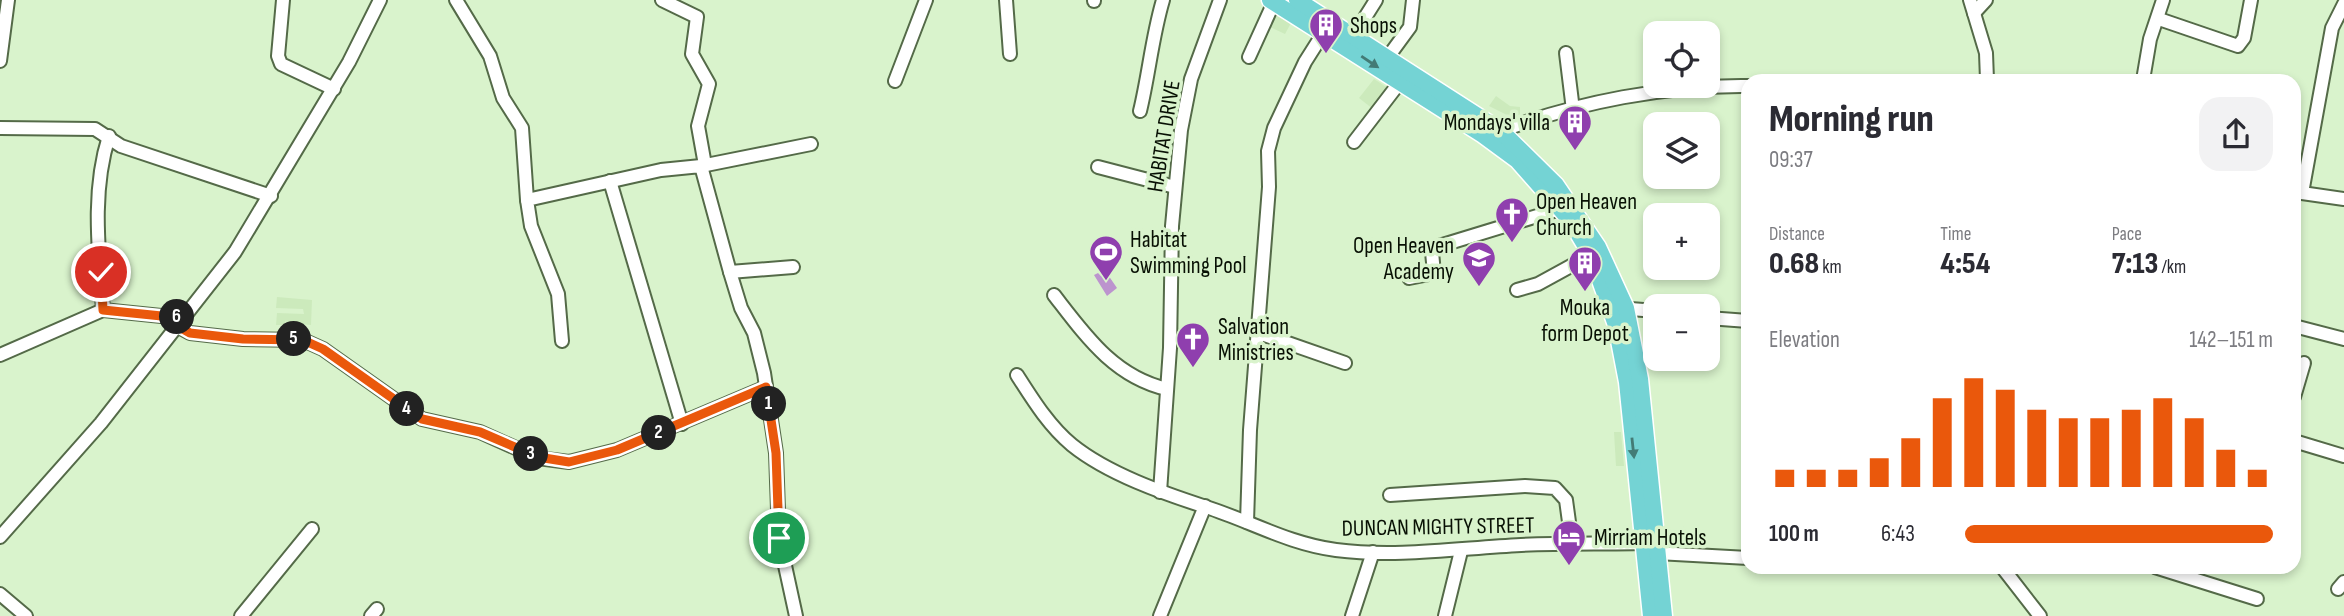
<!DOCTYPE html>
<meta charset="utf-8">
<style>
:root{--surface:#fff;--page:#f2f2f3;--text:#2b2b33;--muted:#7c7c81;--accent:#ea580c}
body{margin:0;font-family:"Sofia Sans Condensed",sans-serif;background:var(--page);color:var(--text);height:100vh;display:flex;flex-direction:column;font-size:26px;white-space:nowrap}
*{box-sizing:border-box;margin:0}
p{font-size:23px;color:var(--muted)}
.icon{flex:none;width:38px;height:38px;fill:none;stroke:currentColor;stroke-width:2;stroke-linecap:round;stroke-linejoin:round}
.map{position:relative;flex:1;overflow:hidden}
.details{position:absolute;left:1741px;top:74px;width:560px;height:500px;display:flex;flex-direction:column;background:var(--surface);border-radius:21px;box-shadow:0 4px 10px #0003}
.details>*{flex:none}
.buttons{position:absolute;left:1643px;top:21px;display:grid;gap:14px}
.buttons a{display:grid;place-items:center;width:77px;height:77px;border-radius:14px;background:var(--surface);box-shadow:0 4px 10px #0003;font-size:35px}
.pin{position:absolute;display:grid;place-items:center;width:60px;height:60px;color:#fff;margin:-30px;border:4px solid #fff;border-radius:50%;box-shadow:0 2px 7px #0007}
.km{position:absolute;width:35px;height:35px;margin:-18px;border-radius:50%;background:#222;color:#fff;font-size:19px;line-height:35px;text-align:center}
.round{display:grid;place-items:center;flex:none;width:74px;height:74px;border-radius:21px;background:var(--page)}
.overview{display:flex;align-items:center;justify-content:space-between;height:119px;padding:0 28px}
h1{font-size:38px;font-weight:800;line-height:52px}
.figures{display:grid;grid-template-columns:repeat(3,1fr);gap:10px;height:119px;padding:7px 28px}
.figures div{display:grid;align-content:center}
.figures b{font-size:30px;font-weight:800}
.figures small{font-size:19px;font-weight:400}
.figures p{font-size:19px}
.chart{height:196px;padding:14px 28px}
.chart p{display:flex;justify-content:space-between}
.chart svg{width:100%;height:126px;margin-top:7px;stroke:var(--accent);stroke-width:6}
ul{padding:0 28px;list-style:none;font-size:23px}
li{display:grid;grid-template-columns:112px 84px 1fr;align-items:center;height:52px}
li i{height:18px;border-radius:9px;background:var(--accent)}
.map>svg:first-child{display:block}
</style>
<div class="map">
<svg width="2344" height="616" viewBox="0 0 2344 616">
<rect width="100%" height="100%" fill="#d9f3cc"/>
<g fill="#cceabc">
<path d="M1271 13 1291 23 1285 34 1266 25Z"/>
<path d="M1374 79 1388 88 1373 109 1359 98Z"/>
<path d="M1172 90 1182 92 1176 114 1167 112Z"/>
<path d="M1496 96 1510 106 1520 107V117L1509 116 1489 106Z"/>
<path d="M277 297 312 300 311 325 287 323 286 320 284 325H276L277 313 304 314 303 309 276 308Z"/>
<path d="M1614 432H1621L1624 466H1616Z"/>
</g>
<path fill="#bc94ce" d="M1104 269 1117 288 1107 296 1094 275 1098 273 1101 276Z"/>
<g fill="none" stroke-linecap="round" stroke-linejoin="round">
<g stroke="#546a48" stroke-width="16">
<g id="minor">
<path d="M283 0 278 56 281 64 334 89"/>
<path d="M456 0 490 56 503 98 522 128 527 200"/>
<path d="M662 0 697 17 692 54 709 84 698 126 705 165"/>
<path d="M1006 0 1010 54"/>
<path d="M1970 0 1986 53 1987 80"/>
<path d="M1094 1V0"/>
<path d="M1974 13 1986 0"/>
<path d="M2159 19 2238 46 2244 38 2251 0"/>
<path d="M1354 35 1376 0"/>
<path d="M1566 53 1573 110"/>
<path d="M1249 57 1274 2"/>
<path d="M1388 57 1410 27 1413 0"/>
<path d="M0 61 8 0"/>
<path d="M2143 80 2150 39 2163 0"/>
<path d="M895 81 926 0"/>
<path d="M1140 111C1149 74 1152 37 1163 0"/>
<path d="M0 128 95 129 121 146 271 196"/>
<path d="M1501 131C1578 102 1667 85 1748 86"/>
<path d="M1354 142 1400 82"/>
<path d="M701 166 811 144"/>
<path d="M1098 167 1175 187"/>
<path d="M610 181 682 424"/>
<path d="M2295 192 2344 199"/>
<path d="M2302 193 2332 28 2344 4"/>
<path d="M793 267 730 272 741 308 754 333 764 373 776 453 779 538 796 616"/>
<path d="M1409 278 1434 273 1432 252 1436 247 1560 209"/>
<path d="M1517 290 1538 284 1591 255"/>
<path d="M1054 295C1085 335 1114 377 1167 389"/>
<path d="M1618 308 1656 311"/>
<path d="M103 310C99 253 91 192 109 136"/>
<path d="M1708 318 1748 321"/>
<path d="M175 325 190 333 243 339 303 340 323 349 422 419 480 432 538 458 569 462 617 450 766 387"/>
<path d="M2294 326 2344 339"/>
<path d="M1259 333 1345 363"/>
<path d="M562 341 558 294 531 226 527 200 661 170 701 166 730 272"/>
<path d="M0 355 103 310 181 318"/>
<path d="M1017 375C1033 400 1049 426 1072 445 1108 474 1163 493 1206 507 1250 521 1289 544 1336 550 1397 558 1460 548 1521 545 1561 543 1602 544 1643 543"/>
<path d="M2294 397 2304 363"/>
<path d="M2294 441 2344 456"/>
<path d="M1160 492 1170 348 1172 226 1181 130 1191 79 1220 0"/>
<path d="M1390 495 1525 486 1555 488 1566 500 1572 544"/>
<path d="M1247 522 1250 430 1269 187 1268 151 1274 128 1305 62 1324 32"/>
<path d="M0 537 101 423 235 252 349 62 380 0"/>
<path d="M1657 553 1748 558"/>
<path d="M2002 567 2040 616"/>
<path d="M2155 567 2257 599"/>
<path d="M2338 589 2344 582"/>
<path d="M0 594 26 616"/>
<path d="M241 616 312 529"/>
<path d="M371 616 377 609"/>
<path d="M1160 616 1205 506"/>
<path d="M1352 616 1373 552"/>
<path d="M1445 616 1461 551"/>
</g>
</g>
<g stroke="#fff" stroke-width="19">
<g id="major">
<path d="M1270 0 1483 135 1517 160 1570 220 1591 255 1616 325 1627 382 1651 616"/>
<path d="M1297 0 1501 131 1556 185 1598 247 1626 308 1640 379 1664 616"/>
</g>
</g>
<use href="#minor" stroke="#fff" stroke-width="12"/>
<use href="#major" stroke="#74d3d4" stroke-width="16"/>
</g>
<defs><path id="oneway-solid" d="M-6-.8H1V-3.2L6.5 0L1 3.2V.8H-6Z" transform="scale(1.75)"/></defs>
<g fill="#437b76">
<use href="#oneway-solid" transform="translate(1370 62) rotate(34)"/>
<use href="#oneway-solid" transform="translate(1633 448) rotate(84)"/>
</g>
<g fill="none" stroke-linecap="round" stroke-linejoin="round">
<g stroke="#fff" stroke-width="14">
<path id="route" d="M101 272 103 310 181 318 176 325 190 333 243 339 303 340 323 349 422 419 480 432 538 457 569 462 617 450 766 387 776 453 779 538"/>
</g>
<use href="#route" stroke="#ea580c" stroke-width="9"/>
</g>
<defs>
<g id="building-pin" transform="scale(1.75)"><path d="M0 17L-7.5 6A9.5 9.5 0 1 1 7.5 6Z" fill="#8f3fae" stroke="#d9f3cc"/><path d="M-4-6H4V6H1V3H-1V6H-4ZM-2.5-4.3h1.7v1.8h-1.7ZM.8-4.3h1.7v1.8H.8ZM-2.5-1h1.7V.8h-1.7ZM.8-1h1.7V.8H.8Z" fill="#fff"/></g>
<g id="church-pin" transform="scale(1.75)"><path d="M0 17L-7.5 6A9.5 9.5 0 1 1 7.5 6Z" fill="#8f3fae" stroke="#d9f3cc"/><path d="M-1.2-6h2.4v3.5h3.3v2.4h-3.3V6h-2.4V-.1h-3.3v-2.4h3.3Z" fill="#fff"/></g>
<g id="stadium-pin" transform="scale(1.75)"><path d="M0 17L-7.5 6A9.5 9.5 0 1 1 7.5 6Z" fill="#8f3fae" stroke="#d9f3cc"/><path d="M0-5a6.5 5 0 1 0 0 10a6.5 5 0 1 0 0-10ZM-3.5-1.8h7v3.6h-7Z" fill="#fff"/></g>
<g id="school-pin" transform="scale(1.75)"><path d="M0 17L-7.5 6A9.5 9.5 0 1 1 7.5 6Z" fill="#8f3fae" stroke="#d9f3cc"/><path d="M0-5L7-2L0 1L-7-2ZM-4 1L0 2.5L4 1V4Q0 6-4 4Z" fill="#fff"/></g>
<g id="hotel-pin" transform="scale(1.75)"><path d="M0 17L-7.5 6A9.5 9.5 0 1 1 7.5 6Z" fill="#8f3fae" stroke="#d9f3cc"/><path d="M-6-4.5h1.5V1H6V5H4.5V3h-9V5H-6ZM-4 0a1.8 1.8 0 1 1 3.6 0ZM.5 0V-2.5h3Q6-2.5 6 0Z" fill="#fff"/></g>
</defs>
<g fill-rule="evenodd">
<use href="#building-pin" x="1326" y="25"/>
<use href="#building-pin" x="1575" y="122"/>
<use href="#church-pin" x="1512" y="214"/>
<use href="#stadium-pin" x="1106" y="252"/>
<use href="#school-pin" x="1479" y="258"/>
<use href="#building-pin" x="1585" y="263"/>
<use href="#church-pin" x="1193" y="339"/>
<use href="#hotel-pin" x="1569" y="537"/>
</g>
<g text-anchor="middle" stroke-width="7" stroke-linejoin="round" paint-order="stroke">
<g font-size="23" fill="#081004" stroke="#d9f3cc" text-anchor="start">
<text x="1350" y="33">Shops</text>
<text x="1550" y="130" text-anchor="end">Mondays' villa</text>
<text x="1536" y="209">Open Heaven<tspan x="1536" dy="26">Church</tspan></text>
<text x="1130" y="247">Habitat<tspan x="1130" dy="26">Swimming Pool</tspan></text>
<text x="1454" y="253" text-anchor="end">Open Heaven<tspan x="1454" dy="26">Academy</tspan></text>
<text x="1585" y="315" text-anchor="middle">Mouka<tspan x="1585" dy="26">form Depot</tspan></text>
<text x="1218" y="334">Salvation<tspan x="1218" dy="26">Ministries</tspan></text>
<text x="1594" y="545">Mirriam Hotels</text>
</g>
<g font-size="23" fill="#081004" stroke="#d9f3cc">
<text transform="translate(1163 136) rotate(-81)" y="8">HABITAT DRIVE</text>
<text transform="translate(1438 526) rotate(-1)" y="8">DUNCAN MIGHTY STREET</text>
</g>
</g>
</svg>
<div class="buttons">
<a><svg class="icon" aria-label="locate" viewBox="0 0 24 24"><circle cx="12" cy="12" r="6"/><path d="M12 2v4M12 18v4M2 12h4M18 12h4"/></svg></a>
<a><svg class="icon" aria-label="layers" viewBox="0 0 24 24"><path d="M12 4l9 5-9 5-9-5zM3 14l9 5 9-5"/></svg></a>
<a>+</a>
<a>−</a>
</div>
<div class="pin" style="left:779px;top:538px;background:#1e9e55"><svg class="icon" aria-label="arrive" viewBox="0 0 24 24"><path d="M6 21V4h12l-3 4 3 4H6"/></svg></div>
<div class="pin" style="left:101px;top:272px;background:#d93025"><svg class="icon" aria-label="check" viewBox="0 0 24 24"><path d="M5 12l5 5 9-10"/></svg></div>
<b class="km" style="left:769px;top:404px">1</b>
<b class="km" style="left:659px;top:433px">2</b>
<b class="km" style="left:531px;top:454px">3</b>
<b class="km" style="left:407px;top:409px">4</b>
<b class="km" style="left:294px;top:339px">5</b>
<b class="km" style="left:177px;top:317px">6</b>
<section class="details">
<div class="overview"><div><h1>Morning run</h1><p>09:37</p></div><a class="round"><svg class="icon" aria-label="share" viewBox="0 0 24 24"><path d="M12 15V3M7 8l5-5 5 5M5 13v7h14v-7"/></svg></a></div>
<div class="figures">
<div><p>Distance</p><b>0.68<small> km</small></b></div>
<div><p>Time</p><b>4:54</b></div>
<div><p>Pace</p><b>7:13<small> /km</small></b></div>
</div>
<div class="chart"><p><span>Elevation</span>142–151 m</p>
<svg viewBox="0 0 160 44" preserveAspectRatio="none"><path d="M5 44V38M15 44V38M25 44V38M35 44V34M45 44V27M55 44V13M65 44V6M75 44V10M85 44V17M95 44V20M105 44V20M115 44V17M125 44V13M135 44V20M145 44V31M155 44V38"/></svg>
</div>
<ul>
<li><b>100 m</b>6:43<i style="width:100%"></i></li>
</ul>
</section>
</div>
